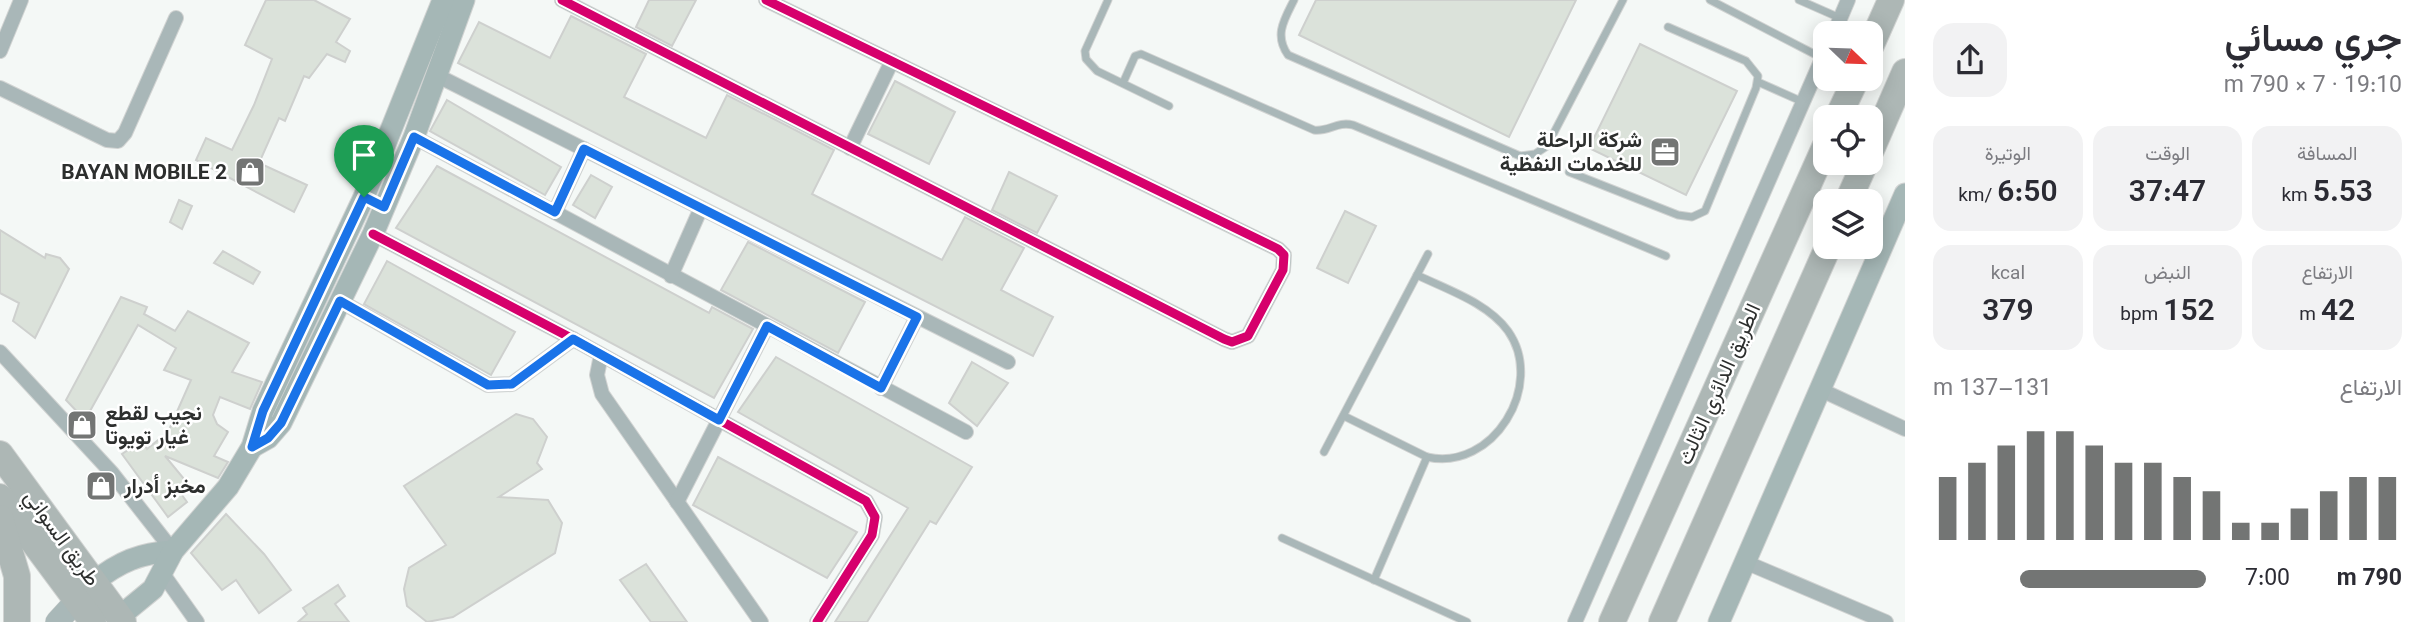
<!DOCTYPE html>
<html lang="ar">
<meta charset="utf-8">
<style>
:root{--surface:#fff;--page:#f2f2f3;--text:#2b2b33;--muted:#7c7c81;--accent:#737574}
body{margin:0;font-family:Georgia,Vazirmatn,serif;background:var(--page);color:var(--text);direction:rtl;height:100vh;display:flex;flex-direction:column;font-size:26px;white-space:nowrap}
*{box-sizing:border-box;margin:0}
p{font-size:23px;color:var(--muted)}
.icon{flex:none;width:38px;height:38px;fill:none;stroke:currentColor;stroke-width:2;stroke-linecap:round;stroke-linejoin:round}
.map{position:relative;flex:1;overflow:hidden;direction:ltr}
.details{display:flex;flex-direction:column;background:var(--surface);width:525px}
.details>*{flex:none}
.needle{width:46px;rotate:113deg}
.buttons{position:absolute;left:1813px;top:21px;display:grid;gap:14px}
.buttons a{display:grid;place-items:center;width:70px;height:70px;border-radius:14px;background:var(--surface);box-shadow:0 4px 18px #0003;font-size:35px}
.pin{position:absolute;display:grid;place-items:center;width:60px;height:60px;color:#fff;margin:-72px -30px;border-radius:50% 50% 50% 0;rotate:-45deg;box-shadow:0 0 7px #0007}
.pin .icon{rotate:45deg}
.round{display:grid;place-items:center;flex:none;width:74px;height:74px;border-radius:21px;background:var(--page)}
.overview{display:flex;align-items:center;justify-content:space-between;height:119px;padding:0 28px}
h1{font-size:38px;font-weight:600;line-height:52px}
.figures{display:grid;grid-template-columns:repeat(3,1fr);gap:10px;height:119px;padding:7px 28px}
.figures div{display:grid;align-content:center;border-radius:18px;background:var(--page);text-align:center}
.figures b{font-size:30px;font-weight:600}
.figures small{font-size:19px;font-weight:400}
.figures p{font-size:19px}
.chart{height:196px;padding:14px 28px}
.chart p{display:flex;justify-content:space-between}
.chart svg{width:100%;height:126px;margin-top:7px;stroke:var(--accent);stroke-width:6}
ul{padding:0 28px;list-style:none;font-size:23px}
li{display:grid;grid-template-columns:112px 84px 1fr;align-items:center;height:52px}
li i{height:18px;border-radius:9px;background:var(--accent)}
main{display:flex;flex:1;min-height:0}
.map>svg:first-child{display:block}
</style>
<main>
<section class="details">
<div class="overview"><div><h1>جري مسائي</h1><p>19:10 · 7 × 790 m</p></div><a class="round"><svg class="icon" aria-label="share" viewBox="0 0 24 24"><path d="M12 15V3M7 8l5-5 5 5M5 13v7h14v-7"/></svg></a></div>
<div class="figures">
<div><p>المسافة</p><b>5.53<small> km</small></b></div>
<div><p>الوقت</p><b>37:47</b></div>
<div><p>الوتيرة</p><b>6:50<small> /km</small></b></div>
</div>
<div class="figures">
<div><p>الارتفاع</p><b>42<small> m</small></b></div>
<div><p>النبض</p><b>152<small> bpm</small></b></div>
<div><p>kcal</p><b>379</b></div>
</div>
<div class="chart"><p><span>الارتفاع</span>131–137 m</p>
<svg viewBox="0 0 160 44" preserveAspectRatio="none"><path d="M5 44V22M15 44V17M25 44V11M35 44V6M45 44V6M55 44V11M65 44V17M75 44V17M85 44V22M95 44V27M105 44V38M115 44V38M125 44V33M135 44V27M145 44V22M155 44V22"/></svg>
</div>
<ul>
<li><b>790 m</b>7:00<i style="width:68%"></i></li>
</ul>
</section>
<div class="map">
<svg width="1905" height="622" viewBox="0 0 1905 622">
<rect width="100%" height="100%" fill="#f4f8f6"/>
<g fill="#dbe2da" stroke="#ced0ce" stroke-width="2">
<path d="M266 0H314L350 19 336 42 350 51 345 62 327 54 309 78 304 76 285 121 279 118 259 163 307 185 294 212 196 160 206 138 232 150 254 105 272 59 245 45Z"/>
<path d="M649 0H696L672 46 636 27Z"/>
<path d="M1316 0H1576L1509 137 1299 35Z"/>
<path d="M571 16 646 54 624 97 706 138 727 95 834 150 812 194 942 260 965 217 1024 248 1001 290 1053 317 1033 356 458 63 479 22 550 58Z"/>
<path d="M1640 44 1737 91 1686 195 1589 148Z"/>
<path d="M895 81 955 112 929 164 868 134Z"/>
<path d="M447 100 561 167 545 195 430 131Z"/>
<path d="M437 166 709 313 712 307 753 329 714 398 396 228Z"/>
<path d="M1009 172 1057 196 1037 233 992 210Z"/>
<path d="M591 175 612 187 595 218 573 205Z"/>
<path d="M179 200 192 206 182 229 170 222Z"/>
<path d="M1345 211 1376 226 1348 283 1317 268Z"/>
<path d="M0 230 45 258 46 254 60 258 69 269 35 338 13 321 19 303 0 293Z"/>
<path d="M748 242 865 302 838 353 721 290Z"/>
<path d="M223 251 260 272 253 284 214 263Z"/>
<path d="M387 261 515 332 491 375 364 304Z"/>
<path d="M121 297 147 307 144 314 175 331 188 311 249 343 232 372 262 382 250 409 220 397 213 415 217 424 228 432 214 456 228 462 218 478 165 456 189 485 179 491 187 502 168 517 122 454 142 441 147 449 168 432 191 380 164 370 176 348 138 325 85 420 66 400Z"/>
<path d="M776 357 972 467 936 524 930 521 867 622H835L908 508 738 412Z"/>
<path d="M972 362 1008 383 977 426 949 403Z"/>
<path d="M516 414 533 419 547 437 537 463 542 469 499 497 548 500 562 523 555 553 453 617 427 622 407 606 404 589 409 568 446 545 404 486Z"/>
<path d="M718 457 857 532 827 578 693 505Z"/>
<path d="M226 514 264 554 291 590 259 613 236 580 222 590 191 553Z"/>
<path d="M646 564 687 622H651L620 580Z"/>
<path d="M338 585 345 596 335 604 349 622H298L307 614 303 608Z"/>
</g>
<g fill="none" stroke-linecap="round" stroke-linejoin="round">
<g stroke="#d1d3d2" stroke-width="9">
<g id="lane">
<path d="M1108 0 1085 51 1086 59 1097 71 1169 106"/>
<path d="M1294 0C1284 20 1274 35 1288 55L1520 156 1535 154 1547 146 1623 0"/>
<path d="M1710 0 1822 58"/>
<path d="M1799 0 1840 18"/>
<path d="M1758 82 1803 102"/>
<path d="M1123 83 1135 56 1141 54 1314 130C1329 132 1337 121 1353 125L1666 256"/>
<path d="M1569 172 1678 215 1692 217 1705 211 1756 88 1758 76 1746 61 1668 27"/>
<path d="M1344 416 1427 457C1493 472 1546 385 1508 331 1488 303 1448 290 1417 275"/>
<path d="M1324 452 1428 254"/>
<path d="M1282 538 1467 622"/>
<path d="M1374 580 1427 457"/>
</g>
</g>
<g stroke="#d1d3d2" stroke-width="16">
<g id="street">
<path d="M562 0 1224 339 1232 342 1248 336 1283 270 1284 255 1278 249 766 0"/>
<path d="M1834 33 1848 0"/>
<path d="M0 51 21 0"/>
<path d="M436 75 1008 362"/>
<path d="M0 88 107 140 118 141 125 133 176 18"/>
<path d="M414 137 966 432"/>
<path d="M850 148 892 61"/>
<path d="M555 212 584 149"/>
<path d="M373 234 573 339 866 501 875 517 872 535 817 622"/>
<path d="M671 276 701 208"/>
<path d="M340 301 488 385 512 384 573 339"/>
<path d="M0 352 112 473 173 551"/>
<path d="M601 355 597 375 602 394 761 622"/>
<path d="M881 388 917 317"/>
<path d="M1819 389 1905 429"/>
<path d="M677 502 767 326"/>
<path d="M1745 562 1886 622"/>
<path d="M163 574 197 622"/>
<path d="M1575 622 1825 52"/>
</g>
</g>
<g stroke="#d1d3d2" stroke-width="23">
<g id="secondary">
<path d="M252 447 268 438 281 423 373 234 414 137 464 0"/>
<path d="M94 582C119 562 140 553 173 551"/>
<path d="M119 617 153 589 173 551 228 487 252 447 263 411 364 197 443 0"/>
<path d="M1719 622 1905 194"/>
</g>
</g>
<g stroke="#d1d3d2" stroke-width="24">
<path id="primary" d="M57 622 89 587"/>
</g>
<g stroke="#d1d3d2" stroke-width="28">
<g id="highway">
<path d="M1871 45 1891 0"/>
<path d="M1838 117 1856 79"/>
<path d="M1871 150 1905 72"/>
<path d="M1848 201 1865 163"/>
<path d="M0 454 123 622"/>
<path d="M0 497 93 622"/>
<path d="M0 518 17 576V622"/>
<path d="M1612 622 1825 147"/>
<path d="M1662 622 1828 247"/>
</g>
</g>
<use href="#lane" stroke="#a9b7b8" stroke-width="7"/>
<use href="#street" stroke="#a9b7b8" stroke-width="14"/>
<use href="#secondary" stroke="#a5b7b6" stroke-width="21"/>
<use href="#primary" stroke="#a9b8b8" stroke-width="23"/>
<use href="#highway" stroke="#adb7b5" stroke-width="26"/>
<g stroke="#fff" stroke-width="13">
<g id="cycleway">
<path d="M562 0 1224 339 1232 342 1248 336 1283 270 1284 255 1278 249 766 0"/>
<path d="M373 234 573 339 866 501 875 517 872 535 817 622"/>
</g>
</g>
<use href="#cycleway" stroke="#d6006c" stroke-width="9"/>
</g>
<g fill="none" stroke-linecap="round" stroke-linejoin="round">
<g stroke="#fff" stroke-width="14">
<path id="route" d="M414 137 555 212 584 149 917 317 881 388 767 326 719 420 573 339 512 384 488 385 340 301 281 423 268 438 252 447 263 411 364 197 384 207Z"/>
</g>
<use href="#route" stroke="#1a73e8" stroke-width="9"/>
</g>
<defs>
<g id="office-square" transform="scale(1.575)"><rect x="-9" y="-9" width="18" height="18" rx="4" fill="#737574" stroke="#fff"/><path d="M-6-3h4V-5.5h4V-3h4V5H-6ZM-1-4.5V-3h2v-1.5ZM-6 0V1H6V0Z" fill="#fff"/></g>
<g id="shop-square" transform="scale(1.575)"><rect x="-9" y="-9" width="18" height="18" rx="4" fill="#737574" stroke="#fff"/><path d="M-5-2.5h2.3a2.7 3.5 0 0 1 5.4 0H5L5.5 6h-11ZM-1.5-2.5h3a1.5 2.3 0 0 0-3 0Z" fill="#fff"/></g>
</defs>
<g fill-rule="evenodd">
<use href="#office-square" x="1665" y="152"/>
<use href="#shop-square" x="250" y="172"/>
<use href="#shop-square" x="82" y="425"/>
<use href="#shop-square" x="101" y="486"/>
</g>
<g text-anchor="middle" stroke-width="5" stroke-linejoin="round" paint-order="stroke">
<g font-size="21" font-weight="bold" fill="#2d2f2e" stroke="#fff" text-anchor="end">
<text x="1642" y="147">شركة الراحلة<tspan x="1642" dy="24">للخدمات النفظية</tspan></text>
<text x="227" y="179">BAYAN MOBILE 2</text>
<text x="105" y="420" text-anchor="start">نجيب لقطع<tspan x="105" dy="24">غيار تويوتا</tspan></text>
<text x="124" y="493" text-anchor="start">مخبز أدرار</text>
</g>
<g font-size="21" fill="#2d2f2e" stroke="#fff">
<text transform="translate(1719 384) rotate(-66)" y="7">الطريق الدائري الثالث</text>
<text transform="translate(62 538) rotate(54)" y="7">طريق السواني</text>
</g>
</g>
</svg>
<div class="buttons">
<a><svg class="needle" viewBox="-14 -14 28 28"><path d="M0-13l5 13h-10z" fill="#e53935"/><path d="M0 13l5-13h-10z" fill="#7c7c81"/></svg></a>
<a><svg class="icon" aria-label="locate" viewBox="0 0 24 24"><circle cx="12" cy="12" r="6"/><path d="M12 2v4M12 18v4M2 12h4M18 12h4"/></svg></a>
<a><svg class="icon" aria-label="layers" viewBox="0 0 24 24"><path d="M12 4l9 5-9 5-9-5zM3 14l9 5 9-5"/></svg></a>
</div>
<div class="pin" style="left:364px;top:197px;background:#1e9e55"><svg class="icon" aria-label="arrive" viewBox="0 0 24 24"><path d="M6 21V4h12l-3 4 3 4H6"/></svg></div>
</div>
</main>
